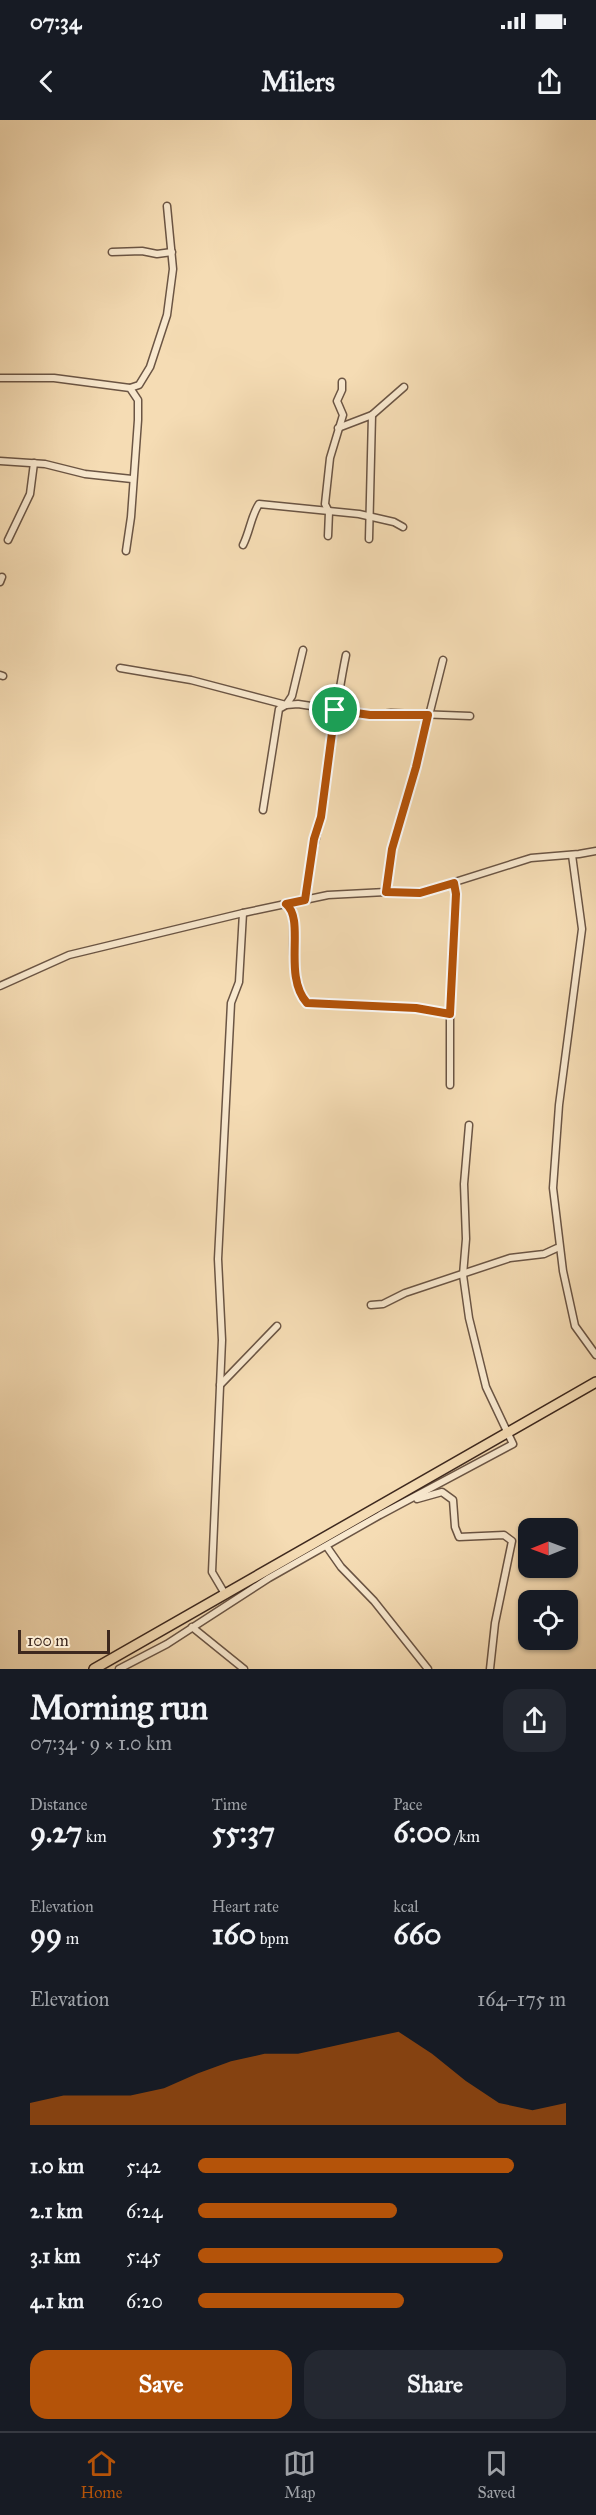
<!DOCTYPE html>
<meta charset="utf-8">
<style>
:root{--surface:#171b24;--page:#242831;--text:#f1f3f6;--muted:#9ea1a6;--line:#363941;--accent:#b45309}
body{margin:0;font-family:"IM FELL Great Primer",serif;background:var(--page);color:var(--text);height:100vh;display:flex;flex-direction:column;font-size:22px;white-space:nowrap}
*{box-sizing:border-box;margin:0}
p{font-size:20px;color:var(--muted)}
.icon{flex:none;width:33px;height:33px;fill:none;stroke:currentColor;stroke-width:2;stroke-linecap:round;stroke-linejoin:round}
.map{position:relative;height:1549px;overflow:hidden}
.side{display:flex;flex-direction:column;background:var(--surface);flex:1}
.side>*{flex:none}
.needle{width:39px;rotate:269deg}
.controls{position:absolute;left:518px;top:1398px;display:grid;gap:12px}
.controls a{display:grid;place-items:center;width:60px;height:60px;border-radius:12px;background:var(--surface);box-shadow:0 2px 4px #0004;font-size:30px}
.scale{position:absolute;left:18px;bottom:15px;width:92px;box-sizing:border-box;padding-left:6px;border:3px solid #3d281e;border-top:0;font-size:16px;line-height:21px;white-space:nowrap;color:#3d281e;-webkit-text-stroke:4px #f8e8ce;paint-order:stroke}
.pin{position:absolute;display:grid;place-items:center;width:51px;height:51px;color:#fff;margin:-26px;border:3px solid #fff;border-radius:50%;box-shadow:0 2px 6px #0007}
.round{display:grid;place-items:center;flex:none;width:63px;height:63px;border-radius:18px;background:var(--page)}
.overview{display:flex;align-items:center;justify-content:space-between;height:102px;padding:0 30px}
h1{font-size:33px;font-weight:800;line-height:45px}
.metrics{display:grid;grid-template-columns:repeat(3,1fr);gap:9px;height:102px;padding:6px 30px}
.metrics div{display:grid;align-content:center}
.metrics b{font-size:30px;font-weight:800}
.metrics small{font-size:16px;font-weight:400}
.metrics p{font-size:16px}
.chart{height:168px;padding:12px 30px}
.chart p{display:flex;justify-content:space-between}
.chart svg{width:100%;height:108px;margin-top:6px;fill:var(--accent);opacity:.7}
.cta{display:flex;gap:12px;margin-top:auto;padding:12px 30px}
.cta a{flex:1;height:69px;border-radius:18px;background:var(--accent);color:#fff;font-size:24px;font-weight:800;line-height:69px;text-align:center}
.cta a+a{background:var(--page);color:var(--text)}
ul{padding:0 30px;list-style:none;font-size:20px}
li{display:grid;grid-template-columns:96px 72px 1fr;align-items:center;height:45px}
li i{height:15px;border-radius:8px;background:var(--accent)}
.status{display:flex;justify-content:space-between;align-items:center;height:42px;padding:0 30px;background:var(--surface);direction:ltr}
.status svg{height:16px;fill:currentColor}
header{display:flex;justify-content:space-between;align-items:center;height:78px;padding:0 30px;background:var(--surface);font-size:27px;font-weight:800}
.tab-bar{display:flex;justify-content:space-around;align-items:center;height:84px;border-top:2px solid var(--line);background:var(--surface);font-size:16px;color:var(--muted)}
.tab-bar a{display:grid;justify-items:center;gap:3px}
.tab-bar .active{color:var(--accent)}
.map>svg:first-child{display:block}
</style>
<div class="status"><b>07:34</b><svg viewBox="0 0 49 12"><path d="M0 12V9h3v3zM5 12V6h3v6zM10 12V3h3v9zM15 12V0h3v12zM26 1h20v11H26zM47 4h2v5h-2z"/></svg></div>
<header><svg class="icon" aria-label="back" viewBox="0 0 24 24"><path d="M15 5l-7 7 7 7"/></svg>Milers<svg class="icon" aria-label="share" viewBox="0 0 24 24"><path d="M12 15V3M7 8l5-5 5 5M5 13v7h14v-7"/></svg></header>
<div class="map">
<svg width="596" height="1549" viewBox="0 0 596 1549">
<rect width="100%" height="100%" fill="#f5dcb4"/>
<filter id="stains"><feTurbulence type="fractalNoise" baseFrequency=".00333" numOctaves="4"/><feColorMatrix values="0 0 0 0 .2 0 0 0 0 .09 0 0 0 0 .02 0 0 0 .5 -.17"/></filter>
<radialGradient id="worn" r=".72"><stop offset=".6" stop-color="#630" stop-opacity="0"/><stop offset="1" stop-color="#630" stop-opacity=".3"/></radialGradient>
<g fill="none" stroke-linecap="round" stroke-linejoin="round">
<g stroke="#6b5544" stroke-width="9">
<g id="minor">
<path d="M112 132 142 131 157 134 172 132"/>
<path d="M0 258H54L130 268 138 280V300L131 397 126 431"/>
<path d="M130 268 139 265 150 247 167 195 173 149 167 86"/>
<path d="M372 295 404 267"/>
<path d="M338 308 372 295 369 419"/>
<path d="M0 341 45 344 85 354 132 359"/>
<path d="M328 416 329 392 325 384 330 338 343 295 337 281 342 270V262"/>
<path d="M8 420 30 374 34 343"/>
<path d="M243 425C250 411 251 396 259 384L359 394 394 402 403 407"/>
<path d="M0 462 2 457"/>
<path d="M120 548 191 560 286 585 292 576 303 530"/>
<path d="M0 555 3 556"/>
<path d="M263 690 279 589 286 585 298 584 370 595 391 593 470 596"/>
<path d="M572 735 582 809 559 985 553 1068 563 1151 575 1206 596 1235"/>
<path d="M386 772 392 729 416 647 443 540"/>
<path d="M305 780C306 751 316 723 321 694 330 641 335 588 346 535"/>
<path d="M286 784 292 789 293 797C295 825 288 861 307 883L416 888 450 894V965"/>
<path d="M0 866 69 835 243 793 328 775 386 772 420 773 531 738 579 734 596 731"/>
<path d="M450 894 456 774 454 763"/>
<path d="M371 1185 383 1184 405 1173 510 1138 544 1134 557 1128"/>
<path d="M220 1265 277 1206"/>
<path d="M417 1379 442 1372 453 1380 455 1407 459 1417 504 1415 512 1421 495 1503 490 1549"/>
<path d="M327 1427 341 1447 374 1481 428 1549"/>
<path d="M225 1474 212 1452 222 1220 218 1139 231 883 239 862 243 793"/>
<path d="M192 1507 244 1549"/>
<path d="M119 1549 167 1524 269 1458 380 1395 513 1324 486 1267 469 1198 463 1155 466 1119 464 1064 469 1005"/>
</g>
</g>
<g stroke="#3d281e" stroke-width="12">
<path id="trunk" d="M94 1549 596 1262"/>
</g>
<use href="#minor" stroke="#f8e8ce" stroke-width="6"/>
<use href="#trunk" stroke="#f5dcb4" stroke-width="9"/>
</g>
<g fill="none" stroke-linecap="round" stroke-linejoin="round">
<g stroke="#fff" stroke-width="12">
<path id="route" d="M335 590 370 595H428L416 647 392 729 386 772 420 773 454 763 456 774 450 894 416 888 307 883C282 855 306 800 286 784L305 780 314 719 321 697Z"/>
</g>
<use href="#route" stroke="#b45309" stroke-width="8"/>
</g>
<rect width="100%" height="100%" filter="url(#stains)"/>
<rect width="100%" height="100%" fill="url(#worn)"/>
</svg>
<div class="controls">
<a><svg class="needle" viewBox="-14 -14 28 28"><path d="M0-13l5 13h-10z" fill="#e53935"/><path d="M0 13l5-13h-10z" fill="#9ea1a6"/></svg></a>
<a><svg class="icon" aria-label="locate" viewBox="0 0 24 24"><circle cx="12" cy="12" r="6"/><path d="M12 2v4M12 18v4M2 12h4M18 12h4"/></svg></a>
</div>
<div class="scale">100 m</div>
<div class="pin" style="left:335px;top:590px;background:#1e9e55"><svg class="icon" aria-label="arrive" viewBox="0 0 24 24"><path d="M6 21V4h12l-3 4 3 4H6"/></svg></div>
</div>
<section class="side">
<div class="overview"><div><h1>Morning run</h1><p>07:34 · 9 × 1.0 km</p></div><a class="round"><svg class="icon" aria-label="share" viewBox="0 0 24 24"><path d="M12 15V3M7 8l5-5 5 5M5 13v7h14v-7"/></svg></a></div>
<div class="metrics">
<div><p>Distance</p><b>9.27<small> km</small></b></div>
<div><p>Time</p><b>55:37</b></div>
<div><p>Pace</p><b>6:00<small> /km</small></b></div>
</div>
<div class="metrics">
<div><p>Elevation</p><b>99<small> m</small></b></div>
<div><p>Heart rate</p><b>160<small> bpm</small></b></div>
<div><p>kcal</p><b>660</b></div>
</div>
<div class="chart"><p><span>Elevation</span>164–175 m</p>
<svg viewBox="0 0 160 44" preserveAspectRatio="none"><path d="M0 44V35L10 32L20 32L30 32L40 29L50 23L60 18L70 15L80 15L90 12L100 9L110 6L120 15L130 26L140 35L150 38L160 35V44z"/></svg>
</div>
<ul>
<li><b>1.0 km</b>5:42<i style="width:86%"></i></li>
<li><b>2.1 km</b>6:24<i style="width:54%"></i></li>
<li><b>3.1 km</b>5:45<i style="width:83%"></i></li>
<li><b>4.1 km</b>6:20<i style="width:56%"></i></li>
</ul>
<div class="cta"><a>Save</a><a>Share</a></div>
</section>
<nav class="tab-bar">
<a class="active"><svg class="icon" aria-label="home" viewBox="0 0 24 24"><path d="M3 11l9-7 9 7M6 9v11h12V9"/></svg>Home</a>
<a><svg class="icon" aria-label="map" viewBox="0 0 24 24"><path d="M3 6l6-2 6 2 6-2v14l-6 2-6-2-6 2zM9 4v14M15 6v14"/></svg>Map</a>
<a><svg class="icon" aria-label="saved" viewBox="0 0 24 24"><path d="M7 4h10v16l-5-4-5 4z"/></svg>Saved</a>
</nav>
